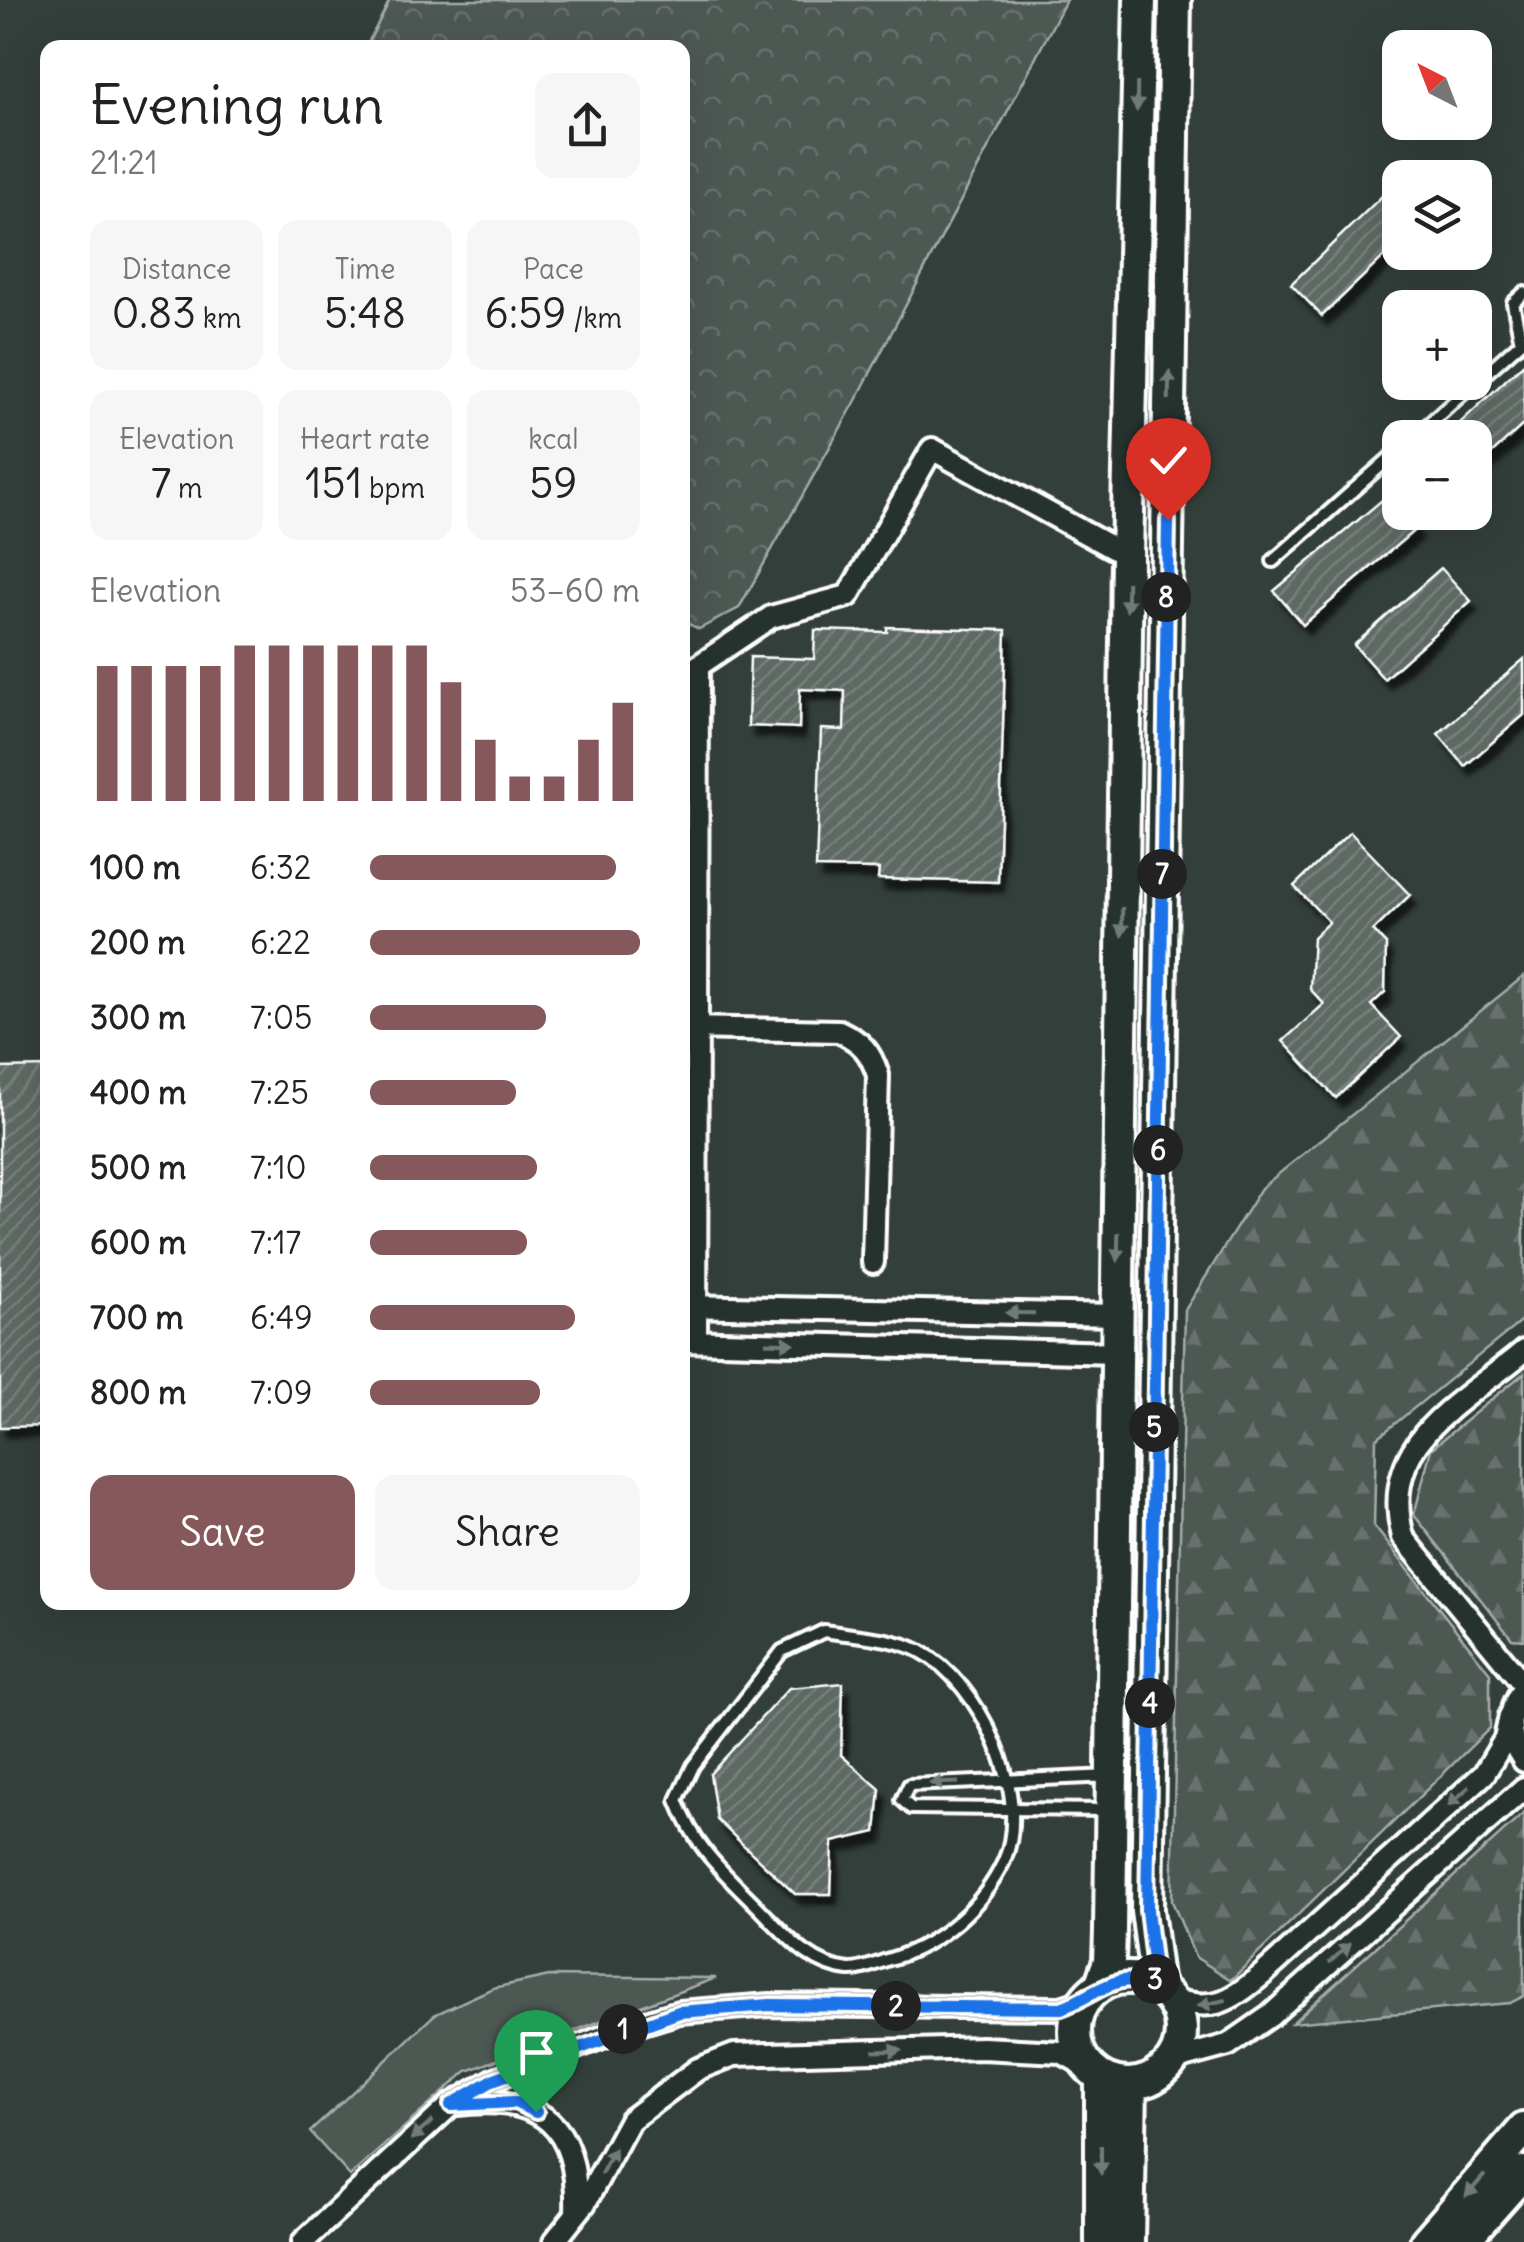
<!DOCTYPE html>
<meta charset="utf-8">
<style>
:root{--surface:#fff;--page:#f6f6f6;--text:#222;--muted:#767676;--accent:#85585c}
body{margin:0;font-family:Delius,sans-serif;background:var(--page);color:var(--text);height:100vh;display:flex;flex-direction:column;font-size:38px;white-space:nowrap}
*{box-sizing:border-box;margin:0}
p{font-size:32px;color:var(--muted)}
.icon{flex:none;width:55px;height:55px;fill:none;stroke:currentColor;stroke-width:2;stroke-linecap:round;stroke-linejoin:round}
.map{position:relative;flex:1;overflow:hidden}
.details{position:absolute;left:40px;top:40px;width:650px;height:1570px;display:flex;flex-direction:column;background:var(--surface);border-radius:20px;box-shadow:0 10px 40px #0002}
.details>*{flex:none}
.needle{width:65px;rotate:318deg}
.buttons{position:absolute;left:1382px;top:30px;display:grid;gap:20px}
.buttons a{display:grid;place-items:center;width:110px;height:110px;border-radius:20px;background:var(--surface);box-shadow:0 10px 40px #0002;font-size:50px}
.pin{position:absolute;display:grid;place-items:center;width:85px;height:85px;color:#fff;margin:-102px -42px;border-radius:50% 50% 50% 0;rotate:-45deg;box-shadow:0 0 10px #0007}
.pin .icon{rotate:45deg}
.km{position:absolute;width:50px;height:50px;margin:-25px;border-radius:50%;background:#222;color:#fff;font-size:28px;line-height:50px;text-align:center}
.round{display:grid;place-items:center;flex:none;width:105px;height:105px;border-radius:20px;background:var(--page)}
.overview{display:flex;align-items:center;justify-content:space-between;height:170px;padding:0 50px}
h1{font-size:55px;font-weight:600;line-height:75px}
.figures{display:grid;grid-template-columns:repeat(3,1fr);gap:15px;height:170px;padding:10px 50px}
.figures div{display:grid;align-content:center;border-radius:20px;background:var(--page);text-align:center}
.figures b{font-size:42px;font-weight:600}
.figures small{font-size:28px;font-weight:400}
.figures p{font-size:28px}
.chart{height:280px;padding:20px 50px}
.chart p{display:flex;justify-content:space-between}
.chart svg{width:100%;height:180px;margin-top:10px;stroke:var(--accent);stroke-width:6}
.cta{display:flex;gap:20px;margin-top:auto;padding:20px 50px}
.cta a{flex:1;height:115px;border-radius:20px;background:var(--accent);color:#fff;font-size:40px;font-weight:600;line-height:115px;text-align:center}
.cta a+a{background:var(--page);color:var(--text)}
ul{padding:0 50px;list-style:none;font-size:32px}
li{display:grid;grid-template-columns:160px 120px 1fr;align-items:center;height:75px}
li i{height:25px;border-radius:12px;background:var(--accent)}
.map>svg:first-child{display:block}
</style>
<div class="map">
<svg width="1524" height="2242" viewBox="0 0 1524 2242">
<defs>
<pattern id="forest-firs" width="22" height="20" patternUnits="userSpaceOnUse" patternTransform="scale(2.5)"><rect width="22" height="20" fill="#4d5853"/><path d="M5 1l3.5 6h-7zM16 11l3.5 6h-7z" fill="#68716d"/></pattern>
<pattern id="park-crowns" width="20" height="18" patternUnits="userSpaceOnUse" patternTransform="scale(2.5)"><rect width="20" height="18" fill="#4d5853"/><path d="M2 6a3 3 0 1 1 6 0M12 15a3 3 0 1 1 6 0" fill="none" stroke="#68716d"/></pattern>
<pattern id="building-hatch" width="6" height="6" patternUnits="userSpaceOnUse" patternTransform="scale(2.5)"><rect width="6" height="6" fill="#5f6964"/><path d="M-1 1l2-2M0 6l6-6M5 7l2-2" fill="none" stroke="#77807b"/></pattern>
<filter id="shadow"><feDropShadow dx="6" dy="10" stdDeviation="2.5" flood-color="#0009"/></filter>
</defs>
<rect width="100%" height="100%" fill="#333f3a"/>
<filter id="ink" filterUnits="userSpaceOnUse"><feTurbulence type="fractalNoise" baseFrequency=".01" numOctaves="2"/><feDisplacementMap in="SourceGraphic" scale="20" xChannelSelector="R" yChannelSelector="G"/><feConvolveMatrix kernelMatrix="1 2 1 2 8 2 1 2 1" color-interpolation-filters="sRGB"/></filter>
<g filter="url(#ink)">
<path fill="#4d5853" stroke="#a6aca9" stroke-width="2.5" d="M549 1976 716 1978 467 2071 350 2176 310 2132 434 2015 493 1988Z"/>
<g fill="url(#forest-firs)" stroke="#a6aca9" stroke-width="2.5">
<path d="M1524 976V1319L1376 1439 1374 1526 1490 1673V1728L1231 1980 1195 1957 1172 1901 1185 1310 1261 1188Z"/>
<path d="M1524 1373V1640L1512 1639 1414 1515 1431 1449Z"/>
<path d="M1524 1813V1996L1510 2003 1292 2023Z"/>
</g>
<path fill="url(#park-crowns)" stroke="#a6aca9" stroke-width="2.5" d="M390 0H1066L854 404 739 608 699 629 683 621 682 48 366 47Z"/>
<g fill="url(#building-hatch)" stroke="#fff" stroke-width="2.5" filter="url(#shadow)">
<path d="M1383 195 1400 212V241L1322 316 1291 284Z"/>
<path d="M1524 363V424L1475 469V438H1444Z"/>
<path d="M1388 495 1417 528 1303 625 1274 591Z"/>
<path d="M1441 568 1471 601 1384 679 1354 645Z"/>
<path d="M887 627 1006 630 998 882 878 879 879 869 816 868 821 729 844 730 845 691 800 689 799 728 748 726 750 657 814 659 815 630 887 632Z"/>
<path d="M1524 659V715L1465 766 1438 734Z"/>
<path d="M1350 832 1410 895 1373 931 1386 944 1385 992 1371 1005 1401 1037 1336 1098 1283 1041 1324 1004 1310 989 1313 937 1329 922 1294 886Z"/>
<path d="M48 1067V1426L0 1427V1068Z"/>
<path d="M843 1683 841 1755 880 1789 876 1832 833 1842 831 1894H795L717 1820 710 1774 789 1688Z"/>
</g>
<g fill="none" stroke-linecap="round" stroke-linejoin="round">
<g stroke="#fff" stroke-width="18">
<g id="service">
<path d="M1413 438 1521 342 1513 303 1524 293"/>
<path d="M1273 561 1400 449"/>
<path d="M824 1631C854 1636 892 1637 920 1651 980 1682 1033 1796 1004 1861 983 1906 940 1944 893 1958 881 1961 862 1971 849 1970 810 1967 783 1932 758 1907 722 1871 695 1848 677 1800L693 1766 782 1651Z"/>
<path d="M1109 1810 911 1808 902 1800 909 1785 1111 1776"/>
</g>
</g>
<g stroke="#fff" stroke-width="28">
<g id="minor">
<path d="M685 1028 839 1031C862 1042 870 1051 878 1075L873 1262"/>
<path d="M684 1306 1117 1315"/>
<path d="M684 1341 1116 1353"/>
<path d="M696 1341 698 666 771 617 848 596 932 449 1127 556"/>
<path d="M1524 1351C1459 1406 1378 1440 1403 1537L1524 1685"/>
<path d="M1524 1688C1506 1711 1507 1737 1524 1761"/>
<path d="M1171 1999C1214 2012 1229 2002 1263 1974L1484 1774 1505 1739 1510 1716"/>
<path d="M1173 2060 1228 2045 1270 2016 1524 1788"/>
<path d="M457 2104C543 2094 579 2126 576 2212"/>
<path d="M303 2242 451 2105 495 2079 623 2029 679 2012 770 2005 1061 2008 1085 2000"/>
<path d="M554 2242 585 2203 630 2120 698 2069 734 2055 982 2048 1061 2052 1088 2067"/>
</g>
</g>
<g stroke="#fff" stroke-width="38">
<g id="secondary">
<circle cx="1128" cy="2031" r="53"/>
<path d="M1100 1986 1109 1961 1110 1930 1127 556 1140 0"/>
<path d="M1157 1986 1147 1910 1175 0"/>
<path d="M1101 2242V2078"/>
<path d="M1128 2242 1131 2085"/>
<path d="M1426 2242 1524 2129"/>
<path d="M1462 2242 1524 2172"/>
</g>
</g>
<use href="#service" stroke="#26332d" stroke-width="10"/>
<use href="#minor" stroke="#26332d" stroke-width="20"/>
<use href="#secondary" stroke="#26332d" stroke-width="30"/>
</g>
<defs><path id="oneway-solid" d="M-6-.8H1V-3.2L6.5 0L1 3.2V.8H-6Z" transform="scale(2.5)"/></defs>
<g fill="#727a76">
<use href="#oneway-solid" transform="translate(1137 97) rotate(91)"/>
<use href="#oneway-solid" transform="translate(1169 385) rotate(-89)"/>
<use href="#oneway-solid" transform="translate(1127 597) rotate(91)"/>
<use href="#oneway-solid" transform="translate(1122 922) rotate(91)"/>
<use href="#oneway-solid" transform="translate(1118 1247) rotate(91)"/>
<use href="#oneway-solid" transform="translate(1020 1313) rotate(-179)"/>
<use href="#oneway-solid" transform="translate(780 1343) rotate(2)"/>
<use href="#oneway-solid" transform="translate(944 1783) rotate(178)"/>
<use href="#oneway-solid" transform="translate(1459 1796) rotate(138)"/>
<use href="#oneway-solid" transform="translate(1340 1953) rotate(-42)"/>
<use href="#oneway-solid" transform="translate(1212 2003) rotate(168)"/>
<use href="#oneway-solid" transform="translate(888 2051) rotate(-2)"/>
<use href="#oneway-solid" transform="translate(422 2130) rotate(139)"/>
<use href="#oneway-solid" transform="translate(1101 2160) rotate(90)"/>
<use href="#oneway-solid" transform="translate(608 2161) rotate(-62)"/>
<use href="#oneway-solid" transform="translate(1475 2186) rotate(131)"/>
</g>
</g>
<g fill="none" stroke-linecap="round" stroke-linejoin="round" filter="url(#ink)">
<g stroke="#fff" stroke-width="20">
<path id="route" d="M536 2112 515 2102 451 2105 495 2079 679 2012 770 2005 1061 2008C1097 1996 1116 1968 1156 1986L1147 1910 1168 520"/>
</g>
<use href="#route" stroke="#1a73e8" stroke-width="12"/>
</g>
</svg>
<div class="buttons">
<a><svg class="needle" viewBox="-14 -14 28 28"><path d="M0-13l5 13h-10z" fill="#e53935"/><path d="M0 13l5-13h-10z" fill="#767676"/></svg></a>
<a><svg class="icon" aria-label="layers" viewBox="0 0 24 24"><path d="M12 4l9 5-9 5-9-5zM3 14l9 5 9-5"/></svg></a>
<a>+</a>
<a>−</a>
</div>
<div class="pin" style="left:536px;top:2112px;background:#1e9e55"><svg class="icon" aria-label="arrive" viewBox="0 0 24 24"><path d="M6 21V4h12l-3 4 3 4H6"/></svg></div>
<div class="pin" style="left:1168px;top:520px;background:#d93025"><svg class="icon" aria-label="check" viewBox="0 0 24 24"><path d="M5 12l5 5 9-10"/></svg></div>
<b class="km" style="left:623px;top:2029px">1</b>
<b class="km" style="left:896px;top:2006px">2</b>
<b class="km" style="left:1155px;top:1979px">3</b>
<b class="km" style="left:1150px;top:1703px">4</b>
<b class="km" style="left:1154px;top:1427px">5</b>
<b class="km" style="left:1158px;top:1150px">6</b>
<b class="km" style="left:1162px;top:874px">7</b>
<b class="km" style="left:1166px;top:597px">8</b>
<section class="details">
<div class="overview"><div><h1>Evening run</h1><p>21:21</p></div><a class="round"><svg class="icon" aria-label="share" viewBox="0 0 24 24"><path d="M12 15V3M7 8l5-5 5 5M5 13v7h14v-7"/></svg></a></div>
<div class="figures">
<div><p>Distance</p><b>0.83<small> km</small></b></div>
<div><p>Time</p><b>5:48</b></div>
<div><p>Pace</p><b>6:59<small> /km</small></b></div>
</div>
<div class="figures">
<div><p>Elevation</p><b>7<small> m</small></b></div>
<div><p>Heart rate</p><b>151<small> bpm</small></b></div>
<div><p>kcal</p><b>59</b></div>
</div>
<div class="chart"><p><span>Elevation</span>53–60 m</p>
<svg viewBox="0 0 160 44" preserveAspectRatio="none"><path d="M5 44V11M15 44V11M25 44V11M35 44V11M45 44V6M55 44V6M65 44V6M75 44V6M85 44V6M95 44V6M105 44V15M115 44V29M125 44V38M135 44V38M145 44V29M155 44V20"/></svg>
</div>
<ul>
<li><b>100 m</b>6:32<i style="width:91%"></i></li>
<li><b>200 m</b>6:22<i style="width:100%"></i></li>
<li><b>300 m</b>7:05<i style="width:65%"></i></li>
<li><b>400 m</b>7:25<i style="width:54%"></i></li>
<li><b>500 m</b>7:10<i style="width:62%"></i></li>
<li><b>600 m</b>7:17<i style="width:58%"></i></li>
<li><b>700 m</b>6:49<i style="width:76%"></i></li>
<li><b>800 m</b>7:09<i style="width:63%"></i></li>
</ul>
<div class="cta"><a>Save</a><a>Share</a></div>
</section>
</div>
